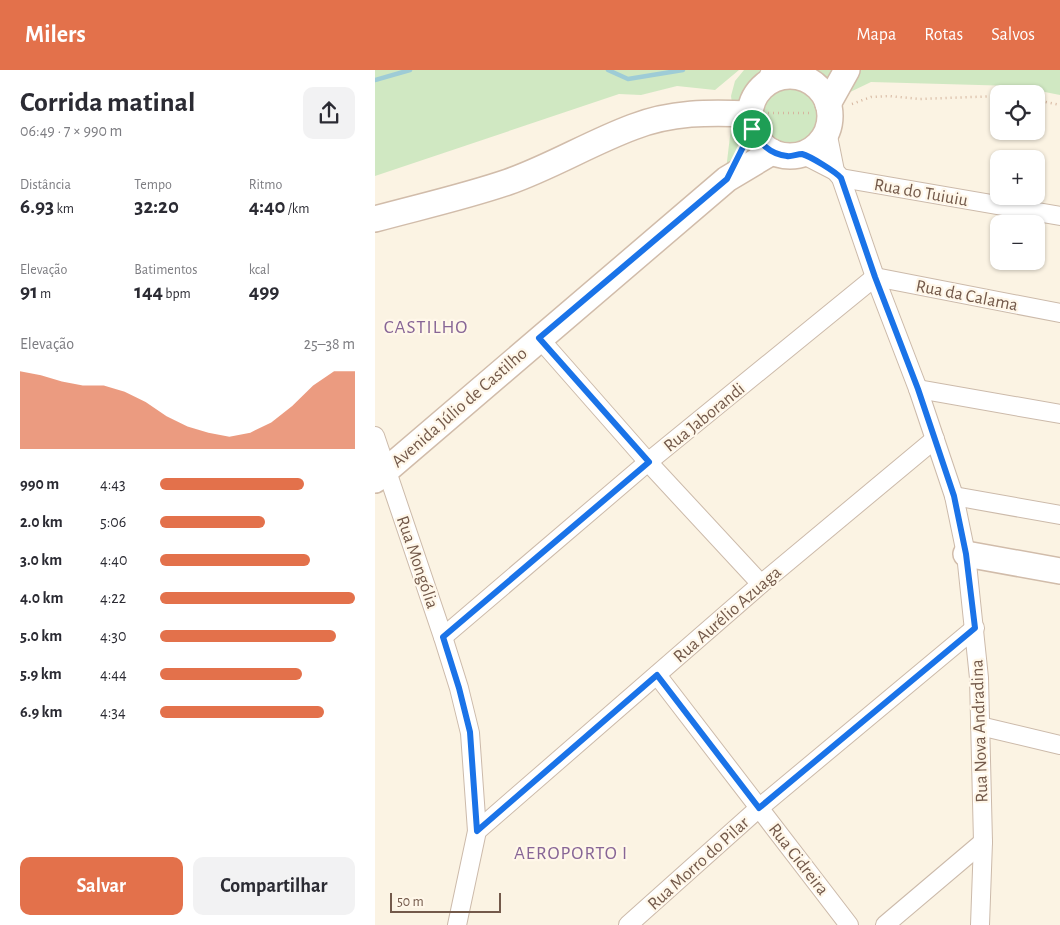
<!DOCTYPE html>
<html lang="pt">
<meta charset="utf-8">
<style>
:root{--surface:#fff;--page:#f2f2f3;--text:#2b2b33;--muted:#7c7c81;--accent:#e3714b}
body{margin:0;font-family:"Alegreya Sans",sans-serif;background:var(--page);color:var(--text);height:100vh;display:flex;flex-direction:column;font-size:19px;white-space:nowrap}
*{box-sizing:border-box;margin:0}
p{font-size:16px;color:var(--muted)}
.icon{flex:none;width:28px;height:28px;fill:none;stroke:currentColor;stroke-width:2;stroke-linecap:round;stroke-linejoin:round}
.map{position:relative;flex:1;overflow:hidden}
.details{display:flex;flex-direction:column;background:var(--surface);width:375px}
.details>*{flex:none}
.fabs{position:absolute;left:615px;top:15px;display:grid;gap:10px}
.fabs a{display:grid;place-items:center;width:55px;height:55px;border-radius:10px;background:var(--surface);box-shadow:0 1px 4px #0004;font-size:25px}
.scale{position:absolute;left:15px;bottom:12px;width:111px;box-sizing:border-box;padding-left:5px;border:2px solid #73594a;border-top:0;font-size:14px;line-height:18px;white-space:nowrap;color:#73594a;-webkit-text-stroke:4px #fff7e9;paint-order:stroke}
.pin{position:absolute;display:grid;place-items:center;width:42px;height:42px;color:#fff;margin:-21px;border:2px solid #fff;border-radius:50%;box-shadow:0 1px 5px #0007}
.round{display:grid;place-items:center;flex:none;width:52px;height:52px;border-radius:10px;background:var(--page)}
.headline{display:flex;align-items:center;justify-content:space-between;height:85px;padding:0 20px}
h1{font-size:28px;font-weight:600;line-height:38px}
.stats{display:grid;grid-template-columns:repeat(3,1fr);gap:8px;height:85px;padding:5px 20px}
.stats div{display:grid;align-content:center}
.stats b{font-size:21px;font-weight:600}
.stats small{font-size:14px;font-weight:400}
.stats p{font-size:14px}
.chart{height:140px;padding:10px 20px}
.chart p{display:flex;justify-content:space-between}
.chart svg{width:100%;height:90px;margin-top:5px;fill:var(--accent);opacity:.7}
.primary-button{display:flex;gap:10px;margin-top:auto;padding:10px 20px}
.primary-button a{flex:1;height:58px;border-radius:10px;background:var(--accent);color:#fff;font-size:20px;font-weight:600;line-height:58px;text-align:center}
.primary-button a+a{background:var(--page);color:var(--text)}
ul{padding:0 20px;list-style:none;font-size:16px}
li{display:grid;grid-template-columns:80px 60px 1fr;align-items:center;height:38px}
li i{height:12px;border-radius:6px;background:var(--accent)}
header{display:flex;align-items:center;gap:30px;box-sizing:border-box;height:70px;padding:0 25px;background:var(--accent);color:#fff}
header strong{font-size:24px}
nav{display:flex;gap:28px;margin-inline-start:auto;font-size:18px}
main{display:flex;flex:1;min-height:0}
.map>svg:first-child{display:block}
</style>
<header>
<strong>Milers</strong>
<nav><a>Mapa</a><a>Rotas</a><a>Salvos</a></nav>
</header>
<main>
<section class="details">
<div class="headline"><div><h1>Corrida matinal</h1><p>06:49 · 7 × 990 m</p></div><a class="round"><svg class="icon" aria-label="share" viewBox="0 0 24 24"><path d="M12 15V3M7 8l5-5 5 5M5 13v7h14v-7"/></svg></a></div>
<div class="stats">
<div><p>Distância</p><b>6.93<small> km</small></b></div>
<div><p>Tempo</p><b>32:20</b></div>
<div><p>Ritmo</p><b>4:40<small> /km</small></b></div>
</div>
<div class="stats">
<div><p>Elevação</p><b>91<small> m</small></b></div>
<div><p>Batimentos</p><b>144<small> bpm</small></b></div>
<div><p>kcal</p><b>499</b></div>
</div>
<div class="chart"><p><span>Elevação</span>25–38 m</p>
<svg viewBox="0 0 160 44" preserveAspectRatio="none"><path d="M0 44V6L10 8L20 11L30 13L40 13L50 16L60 21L70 28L80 33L90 36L100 38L110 36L120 31L130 23L140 13L150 6L160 6V44z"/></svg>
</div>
<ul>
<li><b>990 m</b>4:43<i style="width:74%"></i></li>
<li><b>2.0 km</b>5:06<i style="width:54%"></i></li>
<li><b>3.0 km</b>4:40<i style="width:77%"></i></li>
<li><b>4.0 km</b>4:22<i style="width:100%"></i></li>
<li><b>5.0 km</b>4:30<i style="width:90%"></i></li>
<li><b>5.9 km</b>4:44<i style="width:73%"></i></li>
<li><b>6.9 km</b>4:34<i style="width:84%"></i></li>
</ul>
<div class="primary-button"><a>Salvar</a><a>Compartilhar</a></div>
</section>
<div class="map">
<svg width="685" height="855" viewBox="0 0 685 855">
<rect width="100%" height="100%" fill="#fbf3e3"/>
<g fill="#d0e8c2">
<path d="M0 0H364L340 20 302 16 266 25 244 24 0 106Z"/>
<path d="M369 0H685V25L640 16 496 12 471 24 462 40 458 62 462 108C452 104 441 98 430 95 400 87 372 111 348 125L358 41 356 26 360 11Z"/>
</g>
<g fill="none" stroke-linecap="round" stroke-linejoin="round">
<g stroke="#9eccd6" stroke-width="4.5">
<path d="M233 0 253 9 308 0"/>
<path d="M0 10 35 0"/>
</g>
<g stroke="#ccbaaa" stroke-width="20">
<g id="street">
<path d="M414 0 418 7"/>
<path d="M391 13 396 0"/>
<path d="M452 61 460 101 466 108 500 207 543 319 579 426 591 484 604 608 608 772 605 855"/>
<path d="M427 84 460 101"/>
<path d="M466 108 685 146"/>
<path d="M164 268 273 392 386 514"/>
<path d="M543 319 685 344"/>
<path d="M0 366 68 567 84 618 95 663 102 761 82 855"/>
<path d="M579 426 685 445"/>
<path d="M68 567 273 392 500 207 685 243"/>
<path d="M282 605 474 855"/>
<path d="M605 656 685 675"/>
<path d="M102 761 386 514 560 369"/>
<path d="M253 855 384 738 600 558"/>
<path d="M510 855 608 772"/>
</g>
</g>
<g stroke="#d1bcaa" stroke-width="28">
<g id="secondary">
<circle cx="415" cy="46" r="40"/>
<path d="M453 34 472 0"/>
<path d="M0 149C44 137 89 127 133 112 176 97 215 73 258 57 296 42 335 42 375 44"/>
<path d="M0 410 352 109 397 82"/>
<path d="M591 484 685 501"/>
</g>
</g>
<g stroke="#d5b59e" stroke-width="2.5" stroke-dasharray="1 4" stroke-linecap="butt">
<path d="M661 30 685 35"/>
<path d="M477 34 496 27 514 26 545 29 624 26"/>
<path d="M393 43H435"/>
</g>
<use href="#street" stroke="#fff" stroke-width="18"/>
<use href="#secondary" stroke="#fff" stroke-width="25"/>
</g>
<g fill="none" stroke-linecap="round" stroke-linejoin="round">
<g stroke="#fff" stroke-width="10">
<path id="route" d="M377 59C385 73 394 84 412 86 416 87 422 84 427 84 435 86 461 102 466 108L500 207 543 319 579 426 591 484 600 558 384 738 282 605 102 761 95 662 84 618 68 567 274 392 164 268 352 109Z"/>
</g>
<use href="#route" stroke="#1a73e8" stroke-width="6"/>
</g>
<g text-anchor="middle" stroke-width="4.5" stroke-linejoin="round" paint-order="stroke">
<g font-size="18" fill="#73594a" stroke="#fff7e9">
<text transform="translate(546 122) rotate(10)" y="6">Rua do Tuiuiu</text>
<text transform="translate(592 225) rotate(11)" y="6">Rua da Calama</text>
<text transform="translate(84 337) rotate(-41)" y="6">Avenida Júlio de Castilho</text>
<text transform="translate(329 347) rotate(-39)" y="6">Rua Jaborandi</text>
<text transform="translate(43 492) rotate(71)" y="6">Rua Mongólia</text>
<text transform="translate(352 544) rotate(-41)" y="6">Rua Aurélio Azuaga</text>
<text transform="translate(604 661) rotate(-92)" y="6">Rua Nova Andradina</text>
<text transform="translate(424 789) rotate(52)" y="6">Rua Cidreira</text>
<text transform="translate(323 793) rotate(-42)" y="6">Rua Morro do Pilar</text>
</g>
<g font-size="19" letter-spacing="1" fill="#876596" stroke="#fff7e9">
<text x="51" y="263">CASTILHO</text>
<text x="196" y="789">AEROPORTO I</text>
</g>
</g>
</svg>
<div class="fabs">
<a><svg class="icon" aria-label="locate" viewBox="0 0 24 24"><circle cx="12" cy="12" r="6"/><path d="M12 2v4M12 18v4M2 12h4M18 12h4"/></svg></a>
<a>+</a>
<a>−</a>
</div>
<div class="scale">50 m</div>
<div class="pin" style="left:377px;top:59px;background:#1e9e55"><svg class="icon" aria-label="arrive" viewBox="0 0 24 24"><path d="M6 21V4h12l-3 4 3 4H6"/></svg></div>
</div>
</main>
